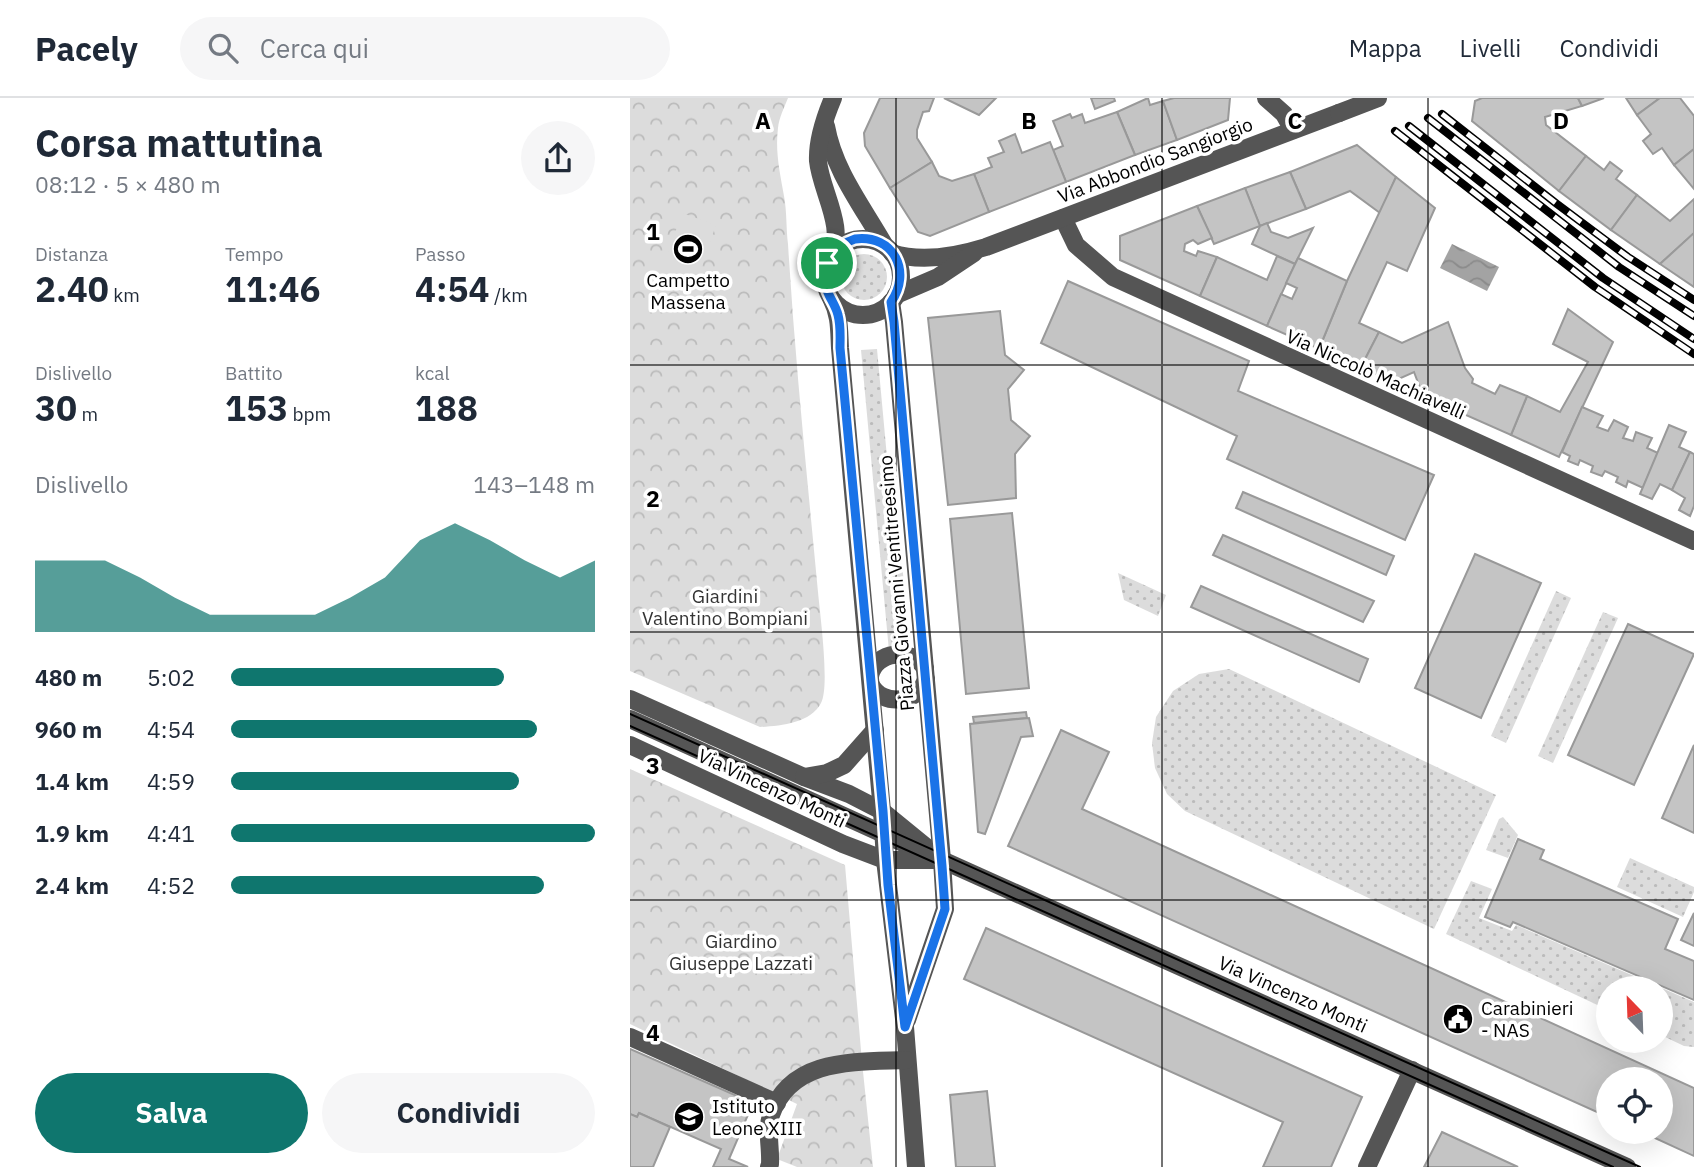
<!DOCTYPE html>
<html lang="it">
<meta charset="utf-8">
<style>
:root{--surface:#fff;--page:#f6f6f7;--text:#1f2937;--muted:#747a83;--line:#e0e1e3;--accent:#0f766e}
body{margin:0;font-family:"IBM Plex Sans",sans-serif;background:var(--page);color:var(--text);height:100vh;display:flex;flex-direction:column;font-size:26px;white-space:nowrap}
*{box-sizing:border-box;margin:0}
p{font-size:23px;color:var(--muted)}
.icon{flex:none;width:38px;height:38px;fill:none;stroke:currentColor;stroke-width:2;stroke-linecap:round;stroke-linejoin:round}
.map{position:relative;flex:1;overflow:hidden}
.sheet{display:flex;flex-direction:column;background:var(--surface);width:630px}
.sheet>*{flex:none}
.needle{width:46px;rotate:337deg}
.fabs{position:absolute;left:966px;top:878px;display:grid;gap:14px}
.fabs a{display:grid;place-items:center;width:77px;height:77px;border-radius:50%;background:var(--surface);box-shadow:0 7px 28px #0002;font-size:35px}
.pin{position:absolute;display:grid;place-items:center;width:60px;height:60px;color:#fff;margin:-30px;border:4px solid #fff;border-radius:50%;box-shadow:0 2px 7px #0007}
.round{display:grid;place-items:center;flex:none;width:74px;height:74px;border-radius:37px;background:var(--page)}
.head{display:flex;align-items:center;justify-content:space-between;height:119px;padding:0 35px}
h1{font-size:38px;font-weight:700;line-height:52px}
.metrics{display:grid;grid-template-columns:repeat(3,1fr);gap:10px;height:119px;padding:7px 35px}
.metrics div{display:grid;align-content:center}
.metrics b{font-size:35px;font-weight:700}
.metrics small{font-size:19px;font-weight:400}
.metrics p{font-size:19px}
.chart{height:196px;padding:14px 35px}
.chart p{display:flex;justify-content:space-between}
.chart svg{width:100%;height:126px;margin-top:7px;fill:var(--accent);opacity:.7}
.cta{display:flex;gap:14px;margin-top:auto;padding:14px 35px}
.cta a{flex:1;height:80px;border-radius:42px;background:var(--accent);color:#fff;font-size:28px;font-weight:700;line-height:80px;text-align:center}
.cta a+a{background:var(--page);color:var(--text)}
ul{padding:0 35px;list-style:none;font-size:23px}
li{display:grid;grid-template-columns:112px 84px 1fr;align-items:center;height:52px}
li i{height:18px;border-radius:9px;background:var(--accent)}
header{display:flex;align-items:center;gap:42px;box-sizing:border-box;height:98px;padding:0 35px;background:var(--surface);border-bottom:2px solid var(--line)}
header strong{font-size:33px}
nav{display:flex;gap:38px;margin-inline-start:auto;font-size:24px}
.search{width:490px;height:63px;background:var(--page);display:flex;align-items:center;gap:18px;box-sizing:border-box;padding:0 24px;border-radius:38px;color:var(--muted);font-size:26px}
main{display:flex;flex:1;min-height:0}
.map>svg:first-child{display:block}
</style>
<header>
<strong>Pacely</strong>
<div class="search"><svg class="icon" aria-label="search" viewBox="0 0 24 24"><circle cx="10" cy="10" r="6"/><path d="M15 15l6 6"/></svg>Cerca qui</div>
<nav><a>Mappa</a><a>Livelli</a><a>Condividi</a></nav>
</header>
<main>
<section class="sheet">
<div class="head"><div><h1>Corsa mattutina</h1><p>08:12 · 5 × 480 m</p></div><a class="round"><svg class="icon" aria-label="share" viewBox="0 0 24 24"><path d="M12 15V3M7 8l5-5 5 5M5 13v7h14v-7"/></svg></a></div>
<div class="metrics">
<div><p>Distanza</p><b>2.40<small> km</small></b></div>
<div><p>Tempo</p><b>11:46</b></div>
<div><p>Passo</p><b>4:54<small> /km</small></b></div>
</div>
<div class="metrics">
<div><p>Dislivello</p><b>30<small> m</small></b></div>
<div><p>Battito</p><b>153<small> bpm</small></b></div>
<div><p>kcal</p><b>188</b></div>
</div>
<div class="chart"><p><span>Dislivello</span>143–148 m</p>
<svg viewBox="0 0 160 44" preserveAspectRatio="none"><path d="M0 44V19L10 19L20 19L30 25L40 32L50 38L60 38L70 38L80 38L90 32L100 25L110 12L120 6L130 12L140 19L150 25L160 19V44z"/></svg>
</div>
<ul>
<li><b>480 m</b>5:02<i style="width:75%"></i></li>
<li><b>960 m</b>4:54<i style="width:84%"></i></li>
<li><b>1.4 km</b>4:59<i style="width:79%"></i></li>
<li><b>1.9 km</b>4:41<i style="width:100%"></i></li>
<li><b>2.4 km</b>4:52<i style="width:86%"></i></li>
</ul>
<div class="cta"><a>Salva</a><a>Condividi</a></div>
</section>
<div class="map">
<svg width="1064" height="1069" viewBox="0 0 1064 1069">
<defs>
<pattern id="grass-dots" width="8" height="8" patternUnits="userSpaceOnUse" patternTransform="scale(1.75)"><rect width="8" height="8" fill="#dcdcdc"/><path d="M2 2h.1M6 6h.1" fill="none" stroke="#bbb" stroke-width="1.8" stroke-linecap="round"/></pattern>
<pattern id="park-crowns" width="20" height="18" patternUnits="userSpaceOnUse" patternTransform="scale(1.75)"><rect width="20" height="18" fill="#dcdcdc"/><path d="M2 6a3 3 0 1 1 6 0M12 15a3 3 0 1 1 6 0" fill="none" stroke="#bbb"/></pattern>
<pattern id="water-waves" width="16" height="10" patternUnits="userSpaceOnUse" patternTransform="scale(1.75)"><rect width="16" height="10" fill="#a3a3a3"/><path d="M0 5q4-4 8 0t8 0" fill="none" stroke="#8b8b8b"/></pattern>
</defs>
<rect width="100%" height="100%" fill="#fff"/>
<g fill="url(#grass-dots)">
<circle cx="234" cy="179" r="23"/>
<path d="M247 251 266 457 272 465 280 551 259 553 231 252Z"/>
<path d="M488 475 536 497 528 518 494 502Z"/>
<path d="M926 493 941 500 876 645 861 638Z"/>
<path d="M973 514 988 520 923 665 908 658Z"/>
<path d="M599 571 866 697 804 831 555 713 537 696 525 670 522 645 526 619 543 593 569 576Z"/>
<path d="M873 719 888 737 878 760 856 752 869 721Z"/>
<path d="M1000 760 1064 789V794L1053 819 987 789Z"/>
<path d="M841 783 862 791 849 820 882 833 886 827 1064 904V949L1054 948 1031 937V891H978V912L816 836Z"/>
</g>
<g fill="url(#park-crowns)">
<path d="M0 0H158C154 10 149 20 148 30 145 54 150 75 154 98 157 114 156 130 158 146 165 262 177 378 188 494 190 516 200 589 191 605 181 625 150 628 130 629L0 573Z"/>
<path d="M0 671 215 767 232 964 243 1069H167L147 1061 167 1006 0 926Z"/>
</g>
<path fill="#dcdcdc" d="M52 115 86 127 65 187 31 174Z"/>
<path fill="url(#water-waves)" d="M822 146 869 169 857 193 810 170Z"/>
<g fill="#c4c4c4" stroke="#999" stroke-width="2">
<path d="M250 0H304L299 13 293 14 287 32V40L302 64 260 90 235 48 234 35Z"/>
<path d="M314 0H366L349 17Z"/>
<path d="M461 0H484L485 3 465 11Z"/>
<path d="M518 0 520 7 533 3 547 42 505 57 487 14Z"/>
<path d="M544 0H600L598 22 547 42 533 3Z"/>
<path d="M852 0H948L952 8 915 19 916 27 956 58 929 93 842 23 845 3Z"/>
<path d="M948 0H974L952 8Z"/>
<path d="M996 0H1030L1007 17Z"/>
<path d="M1030 0H1050L1064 18V51L1044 67 1032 50 1023 56 1013 43 1021 36 1007 17Z"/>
<path d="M487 14 505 57 436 84 423 52 433 48 423 23 440 16 442 20 452 16 455 25Z"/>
<path d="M385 36 392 55 420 44 436 84 359 114 344 76 362 69 358 60 374 54 369 43Z"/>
<path d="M727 47 766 79 750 115 720 93 676 111 660 74Z"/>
<path d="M1064 51V91L1044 67Z"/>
<path d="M956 58 974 72 980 64 992 73 986 81 1007 97 981 132 929 93Z"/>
<path d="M302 64 309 78 322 83 344 76 359 114 300 138 288 134 260 90Z"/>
<path d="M660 74 676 111 630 128 615 90Z"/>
<path d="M766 79 805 110 777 173 757 164 729 225 749 234 731 269 689 251 717 183Z"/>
<path d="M615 90 630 128 584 146 567 108Z"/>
<path d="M1007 97 1040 123 1064 101V135L1030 166 981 132Z"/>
<path d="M567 108 582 140 568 146 563 142 555 146 554 153 566 158 568 153 587 159 570 198 490 162V138Z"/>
<path d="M637 125 641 134 658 140 683 130 665 166 622 146 630 128Z"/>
<path d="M1064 135V189L1030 166Z"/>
<path d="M647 158 665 166 637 228 570 198 587 159 637 182Z"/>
<path d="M668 160 717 183 689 251 637 228 651 196 662 201 667 190 656 185Z"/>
<path d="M438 183 619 263 608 293 804 377 775 442 597 361 607 338 411 245Z"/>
<path d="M938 211 983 244 929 359 881 337 897 298 930 314 958 264 923 246Z"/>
<path d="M370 213 375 257 394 272 378 291 381 322 400 338 385 356 386 400 318 407 298 220Z"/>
<path d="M818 224 835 270 843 281 842 285 865 296 870 287 897 298 881 337 793 298 784 274 762 284 731 269 749 234 772 245Z"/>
<path d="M952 309 973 318 967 329 978 333 984 322 998 329 993 340 1003 343 1006 334 1022 340 1017 350 1028 355 1013 390 998 383 996 389 986 384 988 379 975 373 972 378 961 374 963 368 950 362 948 367 938 363 940 358 932 354Z"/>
<path d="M1039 327 1056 334 1049 349 1060 354 1042 392 1030 386 1022 401 1010 396Z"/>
<path d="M1060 354 1064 356V408L1060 418 1049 412 1055 400 1042 392Z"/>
<path d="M613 394 764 458 756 477 606 410Z"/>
<path d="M382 415 399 590 336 596 320 421Z"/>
<path d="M593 437 744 503 733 524 583 457Z"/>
<path d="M845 456 911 485 851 620 785 590Z"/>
<path d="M571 488 738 561 729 584 561 509Z"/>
<path d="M998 526 1064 556 1004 687 938 657Z"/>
<path d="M396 614 397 620 344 625 343 619Z"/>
<path d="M399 620 403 638 391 639 355 736 348 734 340 626Z"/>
<path d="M431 632 479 654 452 711 1064 990V1058L1012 1034H1031V982H978V1019L378 748Z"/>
<path d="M1064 647V735L1032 720Z"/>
<path d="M888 741 914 752 910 761 1048 821 1035 851 1064 863V902L883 824 880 829 855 819Z"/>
<path d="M1064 815V848L1051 842Z"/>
<path d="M356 830 732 999 701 1069H633L653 1024 334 881Z"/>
<path d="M0 951 123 1005 99 1061 118 1069H83L91 1051 9 1015 7 1019 0 1016Z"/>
<path d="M357 993 365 1069H326L320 997Z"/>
<path d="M9 1015 40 1029 23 1069H0V1016L7 1019Z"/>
<path d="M812 1034 888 1069H794Z"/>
</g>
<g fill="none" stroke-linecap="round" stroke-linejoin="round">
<g stroke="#555" stroke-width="18">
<path d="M636 0 654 16 663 32"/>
<path d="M196 28C204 73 233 109 255 148"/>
<path d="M433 120 446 147 483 179 1064 443"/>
<circle cx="233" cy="179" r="38"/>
<path d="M262 155C292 165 327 158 356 149L709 15"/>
<path d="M200 159C217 130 191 94 188 63 187 42 195 19 203 0"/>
<path d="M266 197 308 179 344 155"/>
<path d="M201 200C210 217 209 232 210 250L252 713 255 762 275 929 286 1069"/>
<path d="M261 204 264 224 312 762 315 811 277 922"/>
<path d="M240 578C245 553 282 549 295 570"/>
<path d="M241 587C252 609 290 605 296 581"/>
<path d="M0 601 174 679 219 696 252 713 312 762 997 1069"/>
<path d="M0 621 293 754"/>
<path d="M0 647 213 746 255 762H305"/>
<path d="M174 679 197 675 214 667 245 632"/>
<path d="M0 939 147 1005"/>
<path d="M139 1069 140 1066C141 1050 136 1032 141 1017 161 959 227 964 276 962"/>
<path d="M737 1069 782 972"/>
</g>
<g stroke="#000" stroke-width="2">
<path d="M0 616 1010 1069"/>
<path d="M0 628 983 1069"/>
</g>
<g stroke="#000" stroke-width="8">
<g id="rail">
<path d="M812 16 927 106 998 159 1064 202"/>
<path d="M798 20 989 169 1064 218"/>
<path d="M779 28 973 180 1064 241"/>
<path d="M765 33 965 189 1064 256"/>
</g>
</g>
<use href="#rail" stroke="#fff" stroke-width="5" stroke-dasharray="16" stroke-linecap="butt"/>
<path stroke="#555" stroke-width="18" d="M709 15 748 0"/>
</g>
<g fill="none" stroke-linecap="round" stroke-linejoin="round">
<g stroke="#fff" stroke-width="14">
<path id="route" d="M225 141C264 136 282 174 261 204L264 224 312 768 315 811 275 929 258 787 253 713 210 250C210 239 211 228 208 217 206 208 200 201 197 192 188 169 203 148 225 141Z"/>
</g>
<use href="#route" stroke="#1a73e8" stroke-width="9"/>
</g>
<path fill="none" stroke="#000" stroke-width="2" stroke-opacity="0.55" d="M266 0V1069M532 0V1069M798 0V1069M0 267H1064M0 534H1064M0 802H1064"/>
<defs>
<g id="stadium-disc" transform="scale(1.575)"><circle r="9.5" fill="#000" stroke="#fff"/><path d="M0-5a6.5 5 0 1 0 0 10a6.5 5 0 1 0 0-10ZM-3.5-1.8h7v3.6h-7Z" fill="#fff"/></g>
<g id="civic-disc" transform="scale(1.575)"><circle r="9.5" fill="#000" stroke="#fff"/><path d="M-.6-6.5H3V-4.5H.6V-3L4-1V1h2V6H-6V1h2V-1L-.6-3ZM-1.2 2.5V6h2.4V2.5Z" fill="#fff"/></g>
<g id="school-disc" transform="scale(1.575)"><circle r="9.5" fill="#000" stroke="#fff"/><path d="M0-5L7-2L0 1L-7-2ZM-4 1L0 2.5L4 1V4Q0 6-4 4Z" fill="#fff"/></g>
</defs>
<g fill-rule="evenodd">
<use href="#stadium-disc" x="58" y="151"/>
<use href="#civic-disc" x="828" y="921"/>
<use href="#school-disc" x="59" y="1019"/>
</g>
<g text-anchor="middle" stroke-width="7" stroke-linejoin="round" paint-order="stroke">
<g font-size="19" fill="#000" stroke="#fff">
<text transform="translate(525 62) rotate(-21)" y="7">Via Abbondio Sangiorgio</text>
<text transform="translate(746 276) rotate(24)" y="7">Via Niccolò Machiavelli</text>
<text transform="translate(266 485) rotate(-95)" y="7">Piazza Giovanni Ventitreesimo</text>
<text transform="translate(142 690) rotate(25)" y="7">Via Vincenzo Monti</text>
<text transform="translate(663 896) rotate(24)" y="7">Via Vincenzo Monti</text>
</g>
<g font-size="19" fill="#000" stroke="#fff" text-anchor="start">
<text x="58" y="189" text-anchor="middle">Campetto<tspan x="58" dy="22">Massena</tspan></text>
<text x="851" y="917">Carabinieri<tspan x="851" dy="22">- NAS</tspan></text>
<text x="82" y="1015">Istituto<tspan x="82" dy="22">Leone XIII</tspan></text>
</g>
<g font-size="19" fill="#333" stroke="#fff">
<text x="95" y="505">Giardini<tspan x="95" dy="22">Valentino Bompiani</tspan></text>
<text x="111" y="850">Giardino<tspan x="111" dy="22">Giuseppe Lazzati</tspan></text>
</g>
</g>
<g font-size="23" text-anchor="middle" font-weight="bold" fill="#000" stroke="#fff" stroke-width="7" stroke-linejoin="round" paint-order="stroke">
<text x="133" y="31">A</text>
<text x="399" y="31">B</text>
<text x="665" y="31">C</text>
<text x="931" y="31">D</text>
<text x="23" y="142">1</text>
<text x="23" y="409">2</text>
<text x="23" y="676">3</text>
<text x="23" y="943">4</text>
</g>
</svg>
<div class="fabs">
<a><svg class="needle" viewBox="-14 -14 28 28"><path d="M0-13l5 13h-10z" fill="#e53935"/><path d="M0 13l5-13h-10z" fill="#747a83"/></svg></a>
<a><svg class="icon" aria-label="locate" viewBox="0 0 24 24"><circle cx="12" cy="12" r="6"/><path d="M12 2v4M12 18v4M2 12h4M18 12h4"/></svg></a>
</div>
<div class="pin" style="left:197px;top:165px;background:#1e9e55"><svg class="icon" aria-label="arrive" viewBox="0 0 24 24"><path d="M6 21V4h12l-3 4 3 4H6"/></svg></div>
</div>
</main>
